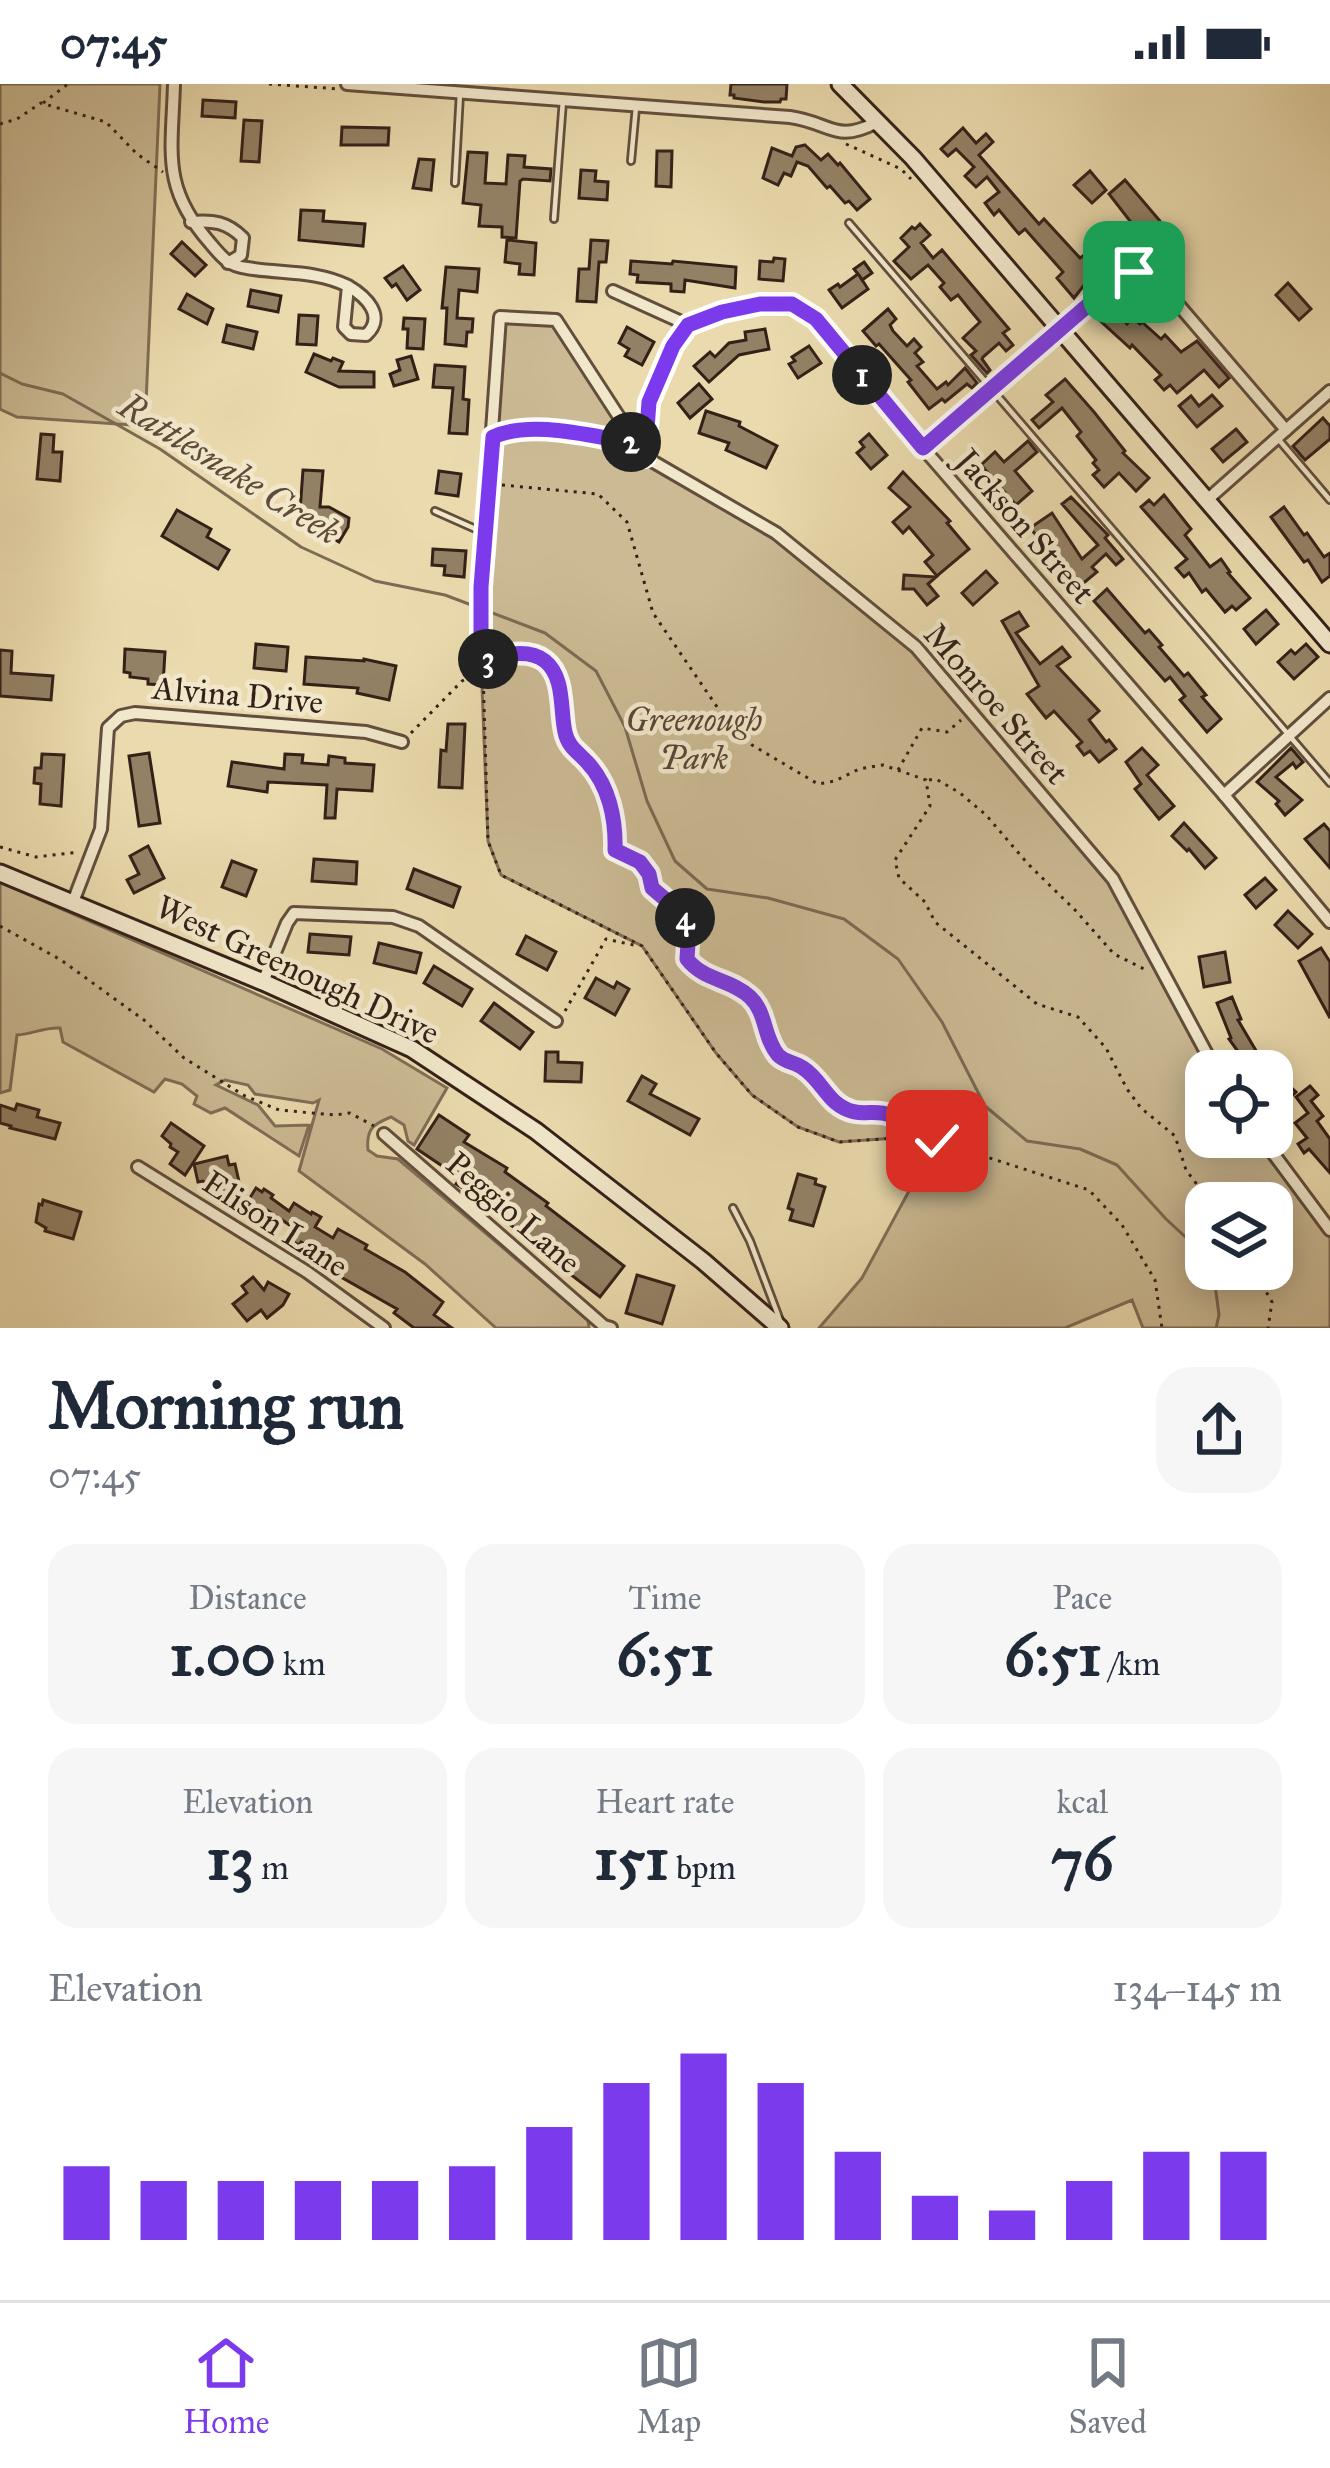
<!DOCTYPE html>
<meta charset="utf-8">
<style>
:root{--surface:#fff;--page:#f6f6f7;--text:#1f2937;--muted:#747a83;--line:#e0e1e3;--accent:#7c3aed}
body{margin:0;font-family:"IM FELL Great Primer",serif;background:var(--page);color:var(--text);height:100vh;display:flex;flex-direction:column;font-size:45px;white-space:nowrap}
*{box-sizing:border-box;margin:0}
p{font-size:39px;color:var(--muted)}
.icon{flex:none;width:66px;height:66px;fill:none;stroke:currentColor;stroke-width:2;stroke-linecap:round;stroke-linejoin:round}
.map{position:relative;height:1244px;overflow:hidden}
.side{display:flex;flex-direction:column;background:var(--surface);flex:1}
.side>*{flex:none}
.buttons{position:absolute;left:1185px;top:966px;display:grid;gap:24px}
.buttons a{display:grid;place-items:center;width:108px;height:108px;border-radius:24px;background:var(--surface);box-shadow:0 6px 30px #0003;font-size:60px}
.pin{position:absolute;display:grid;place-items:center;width:102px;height:102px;color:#fff;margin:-51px;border-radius:24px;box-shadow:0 6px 18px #0006}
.km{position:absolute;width:60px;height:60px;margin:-30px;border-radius:50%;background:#222;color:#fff;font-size:33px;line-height:60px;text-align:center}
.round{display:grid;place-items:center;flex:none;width:126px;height:126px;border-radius:36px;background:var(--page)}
.summary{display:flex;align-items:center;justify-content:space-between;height:204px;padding:0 48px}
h1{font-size:66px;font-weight:800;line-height:90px}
.figures{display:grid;grid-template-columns:repeat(3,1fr);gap:18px;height:204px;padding:12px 48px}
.figures div{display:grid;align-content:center;border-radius:30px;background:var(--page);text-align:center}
.figures b{font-size:60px;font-weight:800}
.figures small{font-size:33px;font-weight:400}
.figures p{font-size:33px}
.chart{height:336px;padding:24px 48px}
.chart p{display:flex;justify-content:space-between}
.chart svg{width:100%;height:216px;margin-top:12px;stroke:var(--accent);stroke-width:6}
.status{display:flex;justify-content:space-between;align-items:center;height:84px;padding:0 60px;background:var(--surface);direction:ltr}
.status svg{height:33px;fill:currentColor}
.tabs{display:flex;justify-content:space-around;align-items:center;height:168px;border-top:3px solid var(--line);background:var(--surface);font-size:33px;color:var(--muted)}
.tabs a{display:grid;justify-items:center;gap:6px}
.tabs .on{color:var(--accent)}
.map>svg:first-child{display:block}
</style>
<div class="status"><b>07:45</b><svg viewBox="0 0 49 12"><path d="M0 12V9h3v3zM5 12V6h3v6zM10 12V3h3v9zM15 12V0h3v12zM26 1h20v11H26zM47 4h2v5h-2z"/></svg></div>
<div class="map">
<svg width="1330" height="1244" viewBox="0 0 1330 1244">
<rect width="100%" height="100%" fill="#eadaad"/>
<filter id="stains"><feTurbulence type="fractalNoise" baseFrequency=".00167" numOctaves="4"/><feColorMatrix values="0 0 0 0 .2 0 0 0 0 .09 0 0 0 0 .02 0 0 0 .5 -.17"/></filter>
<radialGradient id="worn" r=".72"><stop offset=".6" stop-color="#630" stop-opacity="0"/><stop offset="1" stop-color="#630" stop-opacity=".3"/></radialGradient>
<g fill="#cbba94" stroke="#806d56" stroke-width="3" fill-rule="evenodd">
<path d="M0 0H160L145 342 17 333 0 325Z"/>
<path d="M500 233 556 236 645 373 776 449 916 563 1113 795 1216 987H1206V1053H1261L1330 1146V1244H1143L1132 1216 1065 1244H819L862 1194 936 1057 909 1053 839 1058 798 1043 752 1011 716 969 642 862 501 791 488 757 481 577ZM1206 1119H1272V1185H1206Z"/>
<path d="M0 798 382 965 447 1004 414 1061 408 1057 404 1041 391 1033C373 1040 366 1045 368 1066L377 1072 398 1075 588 1236 589 1244H496L425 1180 299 1087 319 1016 313 1019 255 1010 248 1001 225 996 216 1001 258 1021 275 1042 309 1041 299 1072 225 1024 211 1029 194 1020 197 1012 182 1000 165 995 154 1008 63 958 60 944C44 943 33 950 17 951L10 1006 0 1009Z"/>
</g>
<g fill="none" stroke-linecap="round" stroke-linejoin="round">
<g stroke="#7c6a53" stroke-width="3">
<path d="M0 289 22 300 63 310 160 365 301 463 375 497 445 511 545 549 596 587 625 643 647 717 675 777 707 805 768 814 844 835 898 875 942 938 985 1022 1027 1057 1080 1065 1117 1081 1166 1135 1206 1172"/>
<path d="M1213 1185 1219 1231 1216 1244"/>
</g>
</g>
<g fill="#938165" stroke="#352018" stroke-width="3">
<path d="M731 0H787L786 15H781L780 18H764L734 14V11H730Z"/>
<path d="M203 16 236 18 235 34 202 32Z"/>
<path d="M244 36 262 37 259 78 241 77Z"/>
<path d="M342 43 389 44 388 61H341Z"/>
<path d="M963 44 976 59 986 50 993 58 979 71 1039 140 1044 135 1080 174 1102 159 1112 170 1108 173 1111 177 1088 196 1074 214 1057 194 1063 188 1025 145 1019 150 999 126 994 131 985 119 999 108 987 93 976 103 965 92 974 83 956 65 948 72 941 65Z"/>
<path d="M805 61 821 76 828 70 838 81 840 79 870 115 857 126 849 117 845 119 830 102 827 104 808 82 797 78 791 92 784 89 778 101 763 94 772 64 792 72 796 63Z"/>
<path d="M657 67H672L671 103 656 102Z"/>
<path d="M468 68 487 69 485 99 506 100 508 71 525 72 524 83 551 85 550 97 523 95 520 97 516 154 502 153V143L479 142 481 121 463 119Z"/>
<path d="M419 75 434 76 431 106 413 104Z"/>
<path d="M581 86 596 87 595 97 608 98 607 116 579 114Z"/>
<path d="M1090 87 1106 106 1092 119 1074 101Z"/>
<path d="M1125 96 1160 137V141L1144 155 1109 110Z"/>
<path d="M301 126 324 127 323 137 365 140 363 162 299 156Z"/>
<path d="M920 140 930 151 921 159 933 174 942 166 1009 245 1003 249 1013 261 1006 267 999 259 983 273 982 275 990 286 987 289 971 271 976 267 963 254 980 238 970 226 958 211 951 216 940 203 944 199 928 181 911 195 894 177 909 163 901 154 912 143 915 145Z"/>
<path d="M507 156 536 159 534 191 519 190 520 180 505 178Z"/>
<path d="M591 156 608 157 606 178H599L596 218 577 217 579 185H589Z"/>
<path d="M182 158 206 181 195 192 171 170Z"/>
<path d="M774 174 785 175 783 197 759 195 760 177 773 178Z"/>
<path d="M631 177 672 180 673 177 736 183 735 204 685 196 684 208 671 207V200L637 198 638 191 630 190Z"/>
<path d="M864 178 872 189 862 196 859 191 868 205 842 224 829 206 838 200 840 203 858 190 854 185Z"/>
<path d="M403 182 420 206 407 216 396 200 392 203 385 194Z"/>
<path d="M446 183 479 185 477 208 459 206 457 234 473 235 472 248H467L466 262 445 260 447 224H442Z"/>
<path d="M1288 199 1311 225 1299 236 1276 211Z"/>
<path d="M251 206 281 212 278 228 248 222Z"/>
<path d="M187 210 213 225 207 240 179 225Z"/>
<path d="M1110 221 1127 240 1132 234 1140 240 1142 238 1161 255 1165 251 1181 268 1197 257 1229 294 1219 303 1204 286 1177 309 1170 301 1164 306 1155 296 1161 291 1132 261 1130 264 1096 233Z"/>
<path d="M888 225 896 235 890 241 893 247 907 262 914 255 921 263 915 269 923 278 917 282 937 305 946 298 948 301 965 284 977 299 972 304 967 300 945 318 942 315 929 325 908 298 911 296 879 260 876 262 863 247Z"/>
<path d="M299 231 318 232 316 261 297 260Z"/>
<path d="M404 234 425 235 423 265 407 264 408 245H403Z"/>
<path d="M227 241 257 248 253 265 223 258Z"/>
<path d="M627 243 654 258 642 281 625 272 629 265 619 259Z"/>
<path d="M765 245 769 265 739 271 709 298 694 282 710 268 715 273 729 259 746 256 745 248Z"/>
<path d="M809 262 821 279 798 294 789 280 795 277 792 273Z"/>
<path d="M314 270 331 277 333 274 343 278 339 287 374 288V303H339L306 288Z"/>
<path d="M411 272 418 295 394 302 390 290 400 286 397 276Z"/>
<path d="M435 281 465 283 463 315 469 316 467 350 449 349 453 304 433 303Z"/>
<path d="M1065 295 1094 328 1125 367 1123 369 1149 394 1136 407 1119 389 1104 403 1093 391 1099 386 1093 379 1096 376 1077 352 1081 348 1062 324 1039 344 1032 336 1053 318 1046 311Z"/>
<path d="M699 300 712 315 690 334 678 319Z"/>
<path d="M1212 311 1222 322 1197 343 1179 322 1191 312 1199 322Z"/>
<path d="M706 327 740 338 739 342 777 362 766 384 726 366 729 359 699 349Z"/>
<path d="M1323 334 1330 342V355L1305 376 1293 362Z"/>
<path d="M1236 345 1247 358 1223 378 1212 365Z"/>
<path d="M41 350 54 351 53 368H62L60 397 37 395Z"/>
<path d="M869 350 887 371 871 385 857 369 864 363 860 358Z"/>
<path d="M1028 357 1037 368 1015 387 1032 407 1016 421 981 381 995 368 1004 378Z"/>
<path d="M303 386 323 387 320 423H329L349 434 348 443 339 458 301 436 305 429 300 427Z"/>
<path d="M439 387 461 390 458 412 436 409Z"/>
<path d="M903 388 950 437 947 439 969 465 937 492 925 478 933 471 909 443 903 449 893 438 910 423 889 404Z"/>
<path d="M1164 411 1191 445 1185 451 1210 483 1221 475 1230 488 1228 489 1250 514 1236 526 1232 522 1225 528 1206 505 1202 508 1189 489 1184 493 1176 484 1187 475 1141 423 1149 416 1154 421Z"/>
<path d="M1071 413 1108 451 1105 454 1123 475 1116 481 1106 470 1092 483 1097 488 1080 502 1030 444 1052 429 1082 475 1098 461 1062 420Z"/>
<path d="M1284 423 1304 451 1307 449 1324 473 1330 469V492L1322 498 1308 476 1304 478 1271 433Z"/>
<path d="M177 426 211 445 207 453 229 466 218 485 162 452Z"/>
<path d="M433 465 466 467 464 493 444 491 445 482 432 481Z"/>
<path d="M986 487 997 499 973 521 962 509Z"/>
<path d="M904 491 936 493 928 500 938 512 927 521 914 505H903Z"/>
<path d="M1107 505 1145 549 1149 546 1162 561 1159 563 1184 592 1188 589 1206 611 1202 613 1221 635 1207 648 1180 616 1185 612 1170 593 1165 597 1094 517Z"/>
<path d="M1266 526 1278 540 1256 560 1244 545Z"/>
<path d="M1019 528 1028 542 1016 549 1040 580 1062 563 1070 573 1057 582 1099 627 1089 636 1106 658 1109 656 1116 665 1099 678 1090 667 1084 671 1077 662 1082 658 1054 627 1046 634 1027 610 1039 602 1002 537Z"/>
<path d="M256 560 288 563 286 587 254 584Z"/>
<path d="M1306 560 1318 573 1294 595 1278 578 1291 566 1295 570Z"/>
<path d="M125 565 165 568 163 601 148 600V595L130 593V589L124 588Z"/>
<path d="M0 566 12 567 11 589 53 592 51 616 0 612Z"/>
<path d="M306 573 364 577V575L396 582 389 616 357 609 358 604 304 600Z"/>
<path d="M448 640H465L462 704 439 703 441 666 446 667Z"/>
<path d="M1142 664 1158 681 1147 691 1174 722 1159 735 1135 705 1141 700 1126 678Z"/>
<path d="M1291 664 1303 678 1296 684 1293 679 1276 693 1302 716 1285 731 1276 720 1279 717 1257 698Z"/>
<path d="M149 669 160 739 139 742 129 672Z"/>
<path d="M42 670 64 671 61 722 40 720 41 700 34 699 35 684H41Z"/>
<path d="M285 670 303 671 302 679 328 681 329 672 345 674V679L374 681 372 707 337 705 335 734H325L327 701 268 698 267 708 228 702 232 678 284 685Z"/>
<path d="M1184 739 1216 774 1205 784 1189 765 1187 767 1172 752Z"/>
<path d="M1324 740 1330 747V784L1305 755Z"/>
<path d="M148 762 164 794 134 809 127 796 139 790 130 772Z"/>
<path d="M314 775 357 778 356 800 312 797Z"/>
<path d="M232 777 256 786 246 812 222 803Z"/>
<path d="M414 785 460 803 453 823 407 805Z"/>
<path d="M1265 794 1276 806 1256 824 1245 811Z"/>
<path d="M1288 827 1312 850 1298 864 1275 841Z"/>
<path d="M310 850 351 853 349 871 308 868Z"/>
<path d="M526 852 556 868 547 886 517 870Z"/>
<path d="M379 859 421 869 416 889 374 879Z"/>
<path d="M1321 864 1330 878V934L1299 877Z"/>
<path d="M1225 868 1230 898 1204 903 1199 873Z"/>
<path d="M434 882 472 905 462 922 424 899Z"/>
<path d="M596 894 614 904 617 898 629 905 615 931 585 914Z"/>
<path d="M1232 913 1241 935 1238 936 1258 970 1262 968 1282 995 1296 1008 1280 1023 1272 1015V987H1252L1229 955 1231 954 1217 919Z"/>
<path d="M494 919 533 948 520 965 481 937Z"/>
<path d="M546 968H558V978L582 979 581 998 545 997Z"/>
<path d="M642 992 656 1000 650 1010 699 1035 690 1051 628 1017Z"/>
<path d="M1310 1002 1318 1011 1311 1017 1323 1032 1317 1037 1330 1055V1089L1309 1065 1304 1069 1298 1060 1307 1054 1295 1039 1308 1029 1296 1013Z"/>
<path d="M17 1020 39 1026 37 1033 60 1039 55 1055 10 1044 11 1042 0 1039V1021L15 1026Z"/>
<path d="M439 1031 469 1051 464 1058 507 1084 505 1088 548 1119 546 1122 624 1182 600 1213 531 1160 533 1157 494 1129 497 1125 456 1100 460 1094 417 1065Z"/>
<path d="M171 1039 204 1062 185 1091 170 1080 178 1068 170 1063 171 1060 162 1052Z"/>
<path d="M227 1072 229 1081 235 1080 242 1111 219 1116 216 1105 203 1097 198 1098 194 1080Z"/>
<path d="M798 1090 816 1095 815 1100 825 1103 813 1142 790 1136 793 1126 788 1124Z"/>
<path d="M256 1104 262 1108 264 1105 273 1111 271 1114 289 1127 294 1119 311 1130 312 1128 321 1133 315 1143 333 1154 338 1145 367 1161 365 1165 405 1188 443 1218 434 1231 452 1244H414L394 1229 397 1225 318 1180 323 1171 301 1158 299 1161 288 1155 291 1142 264 1124 260 1130 246 1120Z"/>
<path d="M43 1116 81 1128 73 1155 45 1147 46 1144 36 1138 39 1120 42 1121Z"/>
<path d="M637 1191 674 1202 662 1240 626 1229Z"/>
<path d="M253 1193 264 1206 268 1198 289 1210 283 1221 267 1234 261 1226 247 1237 233 1220 247 1209 242 1202Z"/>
</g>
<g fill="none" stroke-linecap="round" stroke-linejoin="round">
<g stroke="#624e3d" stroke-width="10">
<g id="lane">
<path d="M631 77 636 23"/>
<path d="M455 99 460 9"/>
<path d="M554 135 563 16"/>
<path d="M849 139 1330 699"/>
<path d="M1279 356 1330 416"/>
<path d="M435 427 480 447"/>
<path d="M733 1124 750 1157 781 1239"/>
</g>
</g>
<g stroke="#624e3d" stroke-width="16">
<g id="street">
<path d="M174 0C172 69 161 103 210 159 221 172 228 182 247 184 281 190 316 186 348 202L344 243 351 250 366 251C387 232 365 212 348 202"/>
<path d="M347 0 790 33C832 39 835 60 877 38"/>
<path d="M191 138C213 136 227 138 243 154L241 171 228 179"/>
<path d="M613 207 688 241"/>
<path d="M923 364 1124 190 1134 188 1158 197 1286 346"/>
<path d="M645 370 649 318 656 296 673 262 688 241 722 228 760 221 792 220 816 235 923 364 1224 711 1330 838"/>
<path d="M1207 416 1330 307"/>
<path d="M481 503 500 233 556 236 645 373 776 449 916 563 1113 795 1216 987"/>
<path d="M1224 711 1330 614"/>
<path d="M73 818 101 745 108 644 121 632 135 629 366 648 402 658"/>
<path d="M263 898 287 839 294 829 393 833 419 842 556 937"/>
<path d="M384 1050 604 1242 611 1244"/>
<path d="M1261 1053 1330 1146"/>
<path d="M138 1083 307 1188 384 1244"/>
</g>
</g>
<g stroke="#352018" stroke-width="21">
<g id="secondary">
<path d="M840 0 913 74 1330 560"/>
<path d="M0 789 263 898 412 965 536 1047 703 1177 780 1244"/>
</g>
</g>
<g stroke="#352018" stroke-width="3" stroke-dasharray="3 6" stroke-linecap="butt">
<path d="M269 0 339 5"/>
<path d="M43 19 68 0"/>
<path d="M0 40 17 35 41 19 106 38 137 70 163 88"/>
<path d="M846 60 901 85 911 95"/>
<path d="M501 350 528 344 622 357"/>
<path d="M502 401 598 410 627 438 653 529 728 639 752 661 818 700 835 697 859 685 883 681 926 696 930 722 895 776 899 794 925 818 935 838 1037 920 1078 933 1106 964 1127 1005 1141 1024 1175 1052 1186 1086 1211 1119"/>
<path d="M481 517 488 757 501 791 642 862 716 969 752 1011 798 1043 839 1058 909 1053 937 1057 1089 1106 1122 1141 1155 1196 1162 1244"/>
<path d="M482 577C501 572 528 563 545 577 565 594 560 626 565 649 568 663 578 668 587 678 609 701 616 735 615 766L641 778 648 790 652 804 685 832 689 844 687 875C704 896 730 895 750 913 767 928 763 953 778 970 785 979 794 978 802 983 818 993 827 1013 842 1023 871 1042 884 1010 914 1052"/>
<path d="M411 649 462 597 479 588"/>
<path d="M898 686 922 644 947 648 961 636"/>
<path d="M929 696 936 695 960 709 986 731 1028 780 1075 826 1114 870 1148 887"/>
<path d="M0 763 36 773 79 768"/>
<path d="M0 842 61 876 144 936 184 974 245 1012 279 1026 335 1031 350 1029 374 1042"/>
<path d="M565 927 606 855 638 862"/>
<path d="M1253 1185 1272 1218 1268 1244"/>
</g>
<use href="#lane" stroke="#f1e7ca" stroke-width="4.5"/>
<use href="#street" stroke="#f1e7ca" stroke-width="10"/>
<use href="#secondary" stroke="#f1e7ca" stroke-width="15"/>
</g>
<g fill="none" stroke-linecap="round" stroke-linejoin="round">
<g stroke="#fff" stroke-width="24">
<path id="route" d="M937 1057 915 1054C883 1008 866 1044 835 1018 824 1008 816 992 803 984 795 978 786 979 778 971 763 953 767 929 750 913 731 895 704 897 687 875L689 844 685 832 652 804 649 790 640 778 615 766C616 735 609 701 587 678 578 668 568 663 565 648 560 626 565 593 545 577 527 563 500 572 481 577V503L493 353C532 335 593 353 635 359L645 373 649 318 673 262 688 241 722 228 760 220H792L816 235 923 364 1124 190 1134 188"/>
</g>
<use href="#route" stroke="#7c3aed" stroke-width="15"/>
</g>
<g text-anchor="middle" stroke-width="9" stroke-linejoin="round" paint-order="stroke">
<g font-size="33" fill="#352018" stroke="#f1e7ca">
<text transform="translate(1026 442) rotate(49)" y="12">Jackson Street</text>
<text transform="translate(238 610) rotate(5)" y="12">Alvina Drive</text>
<text transform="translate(997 619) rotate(49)" y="12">Monroe Street</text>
<text transform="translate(298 885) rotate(25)" y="12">West Greenough Drive</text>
<text transform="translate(514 1128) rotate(41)" y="12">Peggio Lane</text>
<text transform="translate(276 1139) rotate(33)" y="12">Elison Lane</text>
</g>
<g font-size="33" font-style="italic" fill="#5a4637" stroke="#f1e7ca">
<text x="694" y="647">Greenough<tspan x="694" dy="38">Park</tspan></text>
</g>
<g font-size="36" font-style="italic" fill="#5f4b3a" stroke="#f1e7ca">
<text transform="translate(230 384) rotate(32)" y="13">Rattlesnake Creek</text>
</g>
</g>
<rect width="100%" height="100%" filter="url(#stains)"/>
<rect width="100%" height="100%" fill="url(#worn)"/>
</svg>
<div class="buttons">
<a><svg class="icon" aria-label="locate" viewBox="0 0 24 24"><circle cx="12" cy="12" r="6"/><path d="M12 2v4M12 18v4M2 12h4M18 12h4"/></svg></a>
<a><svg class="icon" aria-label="layers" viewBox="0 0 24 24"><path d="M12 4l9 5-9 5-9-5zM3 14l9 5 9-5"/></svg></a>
</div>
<div class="pin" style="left:1134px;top:188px;background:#1e9e55"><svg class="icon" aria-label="arrive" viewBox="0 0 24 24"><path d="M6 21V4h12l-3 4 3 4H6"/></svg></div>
<div class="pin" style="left:937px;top:1057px;background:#d93025"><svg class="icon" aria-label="check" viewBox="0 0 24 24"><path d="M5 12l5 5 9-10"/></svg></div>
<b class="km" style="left:862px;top:291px">1</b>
<b class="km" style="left:631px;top:358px">2</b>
<b class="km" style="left:488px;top:575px">3</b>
<b class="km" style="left:685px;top:834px">4</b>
</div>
<section class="side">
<div class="summary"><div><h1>Morning run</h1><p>07:45</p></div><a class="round"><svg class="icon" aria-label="share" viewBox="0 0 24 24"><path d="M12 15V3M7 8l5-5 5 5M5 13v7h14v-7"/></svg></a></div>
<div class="figures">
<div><p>Distance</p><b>1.00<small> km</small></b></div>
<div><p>Time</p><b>6:51</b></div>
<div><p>Pace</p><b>6:51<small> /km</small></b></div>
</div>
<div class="figures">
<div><p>Elevation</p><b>13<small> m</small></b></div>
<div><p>Heart rate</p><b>151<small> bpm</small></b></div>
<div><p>kcal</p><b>76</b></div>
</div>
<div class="chart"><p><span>Elevation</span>134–145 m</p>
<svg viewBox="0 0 160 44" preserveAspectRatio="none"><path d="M5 44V29M15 44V32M25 44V32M35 44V32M45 44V32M55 44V29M65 44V21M75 44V12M85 44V6M95 44V12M105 44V26M115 44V35M125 44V38M135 44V32M145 44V26M155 44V26"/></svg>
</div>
</section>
<nav class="tabs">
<a class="on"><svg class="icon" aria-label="home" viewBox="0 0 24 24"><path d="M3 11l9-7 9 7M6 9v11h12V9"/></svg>Home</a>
<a><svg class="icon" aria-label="map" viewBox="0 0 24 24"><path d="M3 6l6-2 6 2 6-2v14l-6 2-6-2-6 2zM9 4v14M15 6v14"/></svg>Map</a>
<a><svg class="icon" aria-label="saved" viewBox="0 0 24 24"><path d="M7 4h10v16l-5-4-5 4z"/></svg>Saved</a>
</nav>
